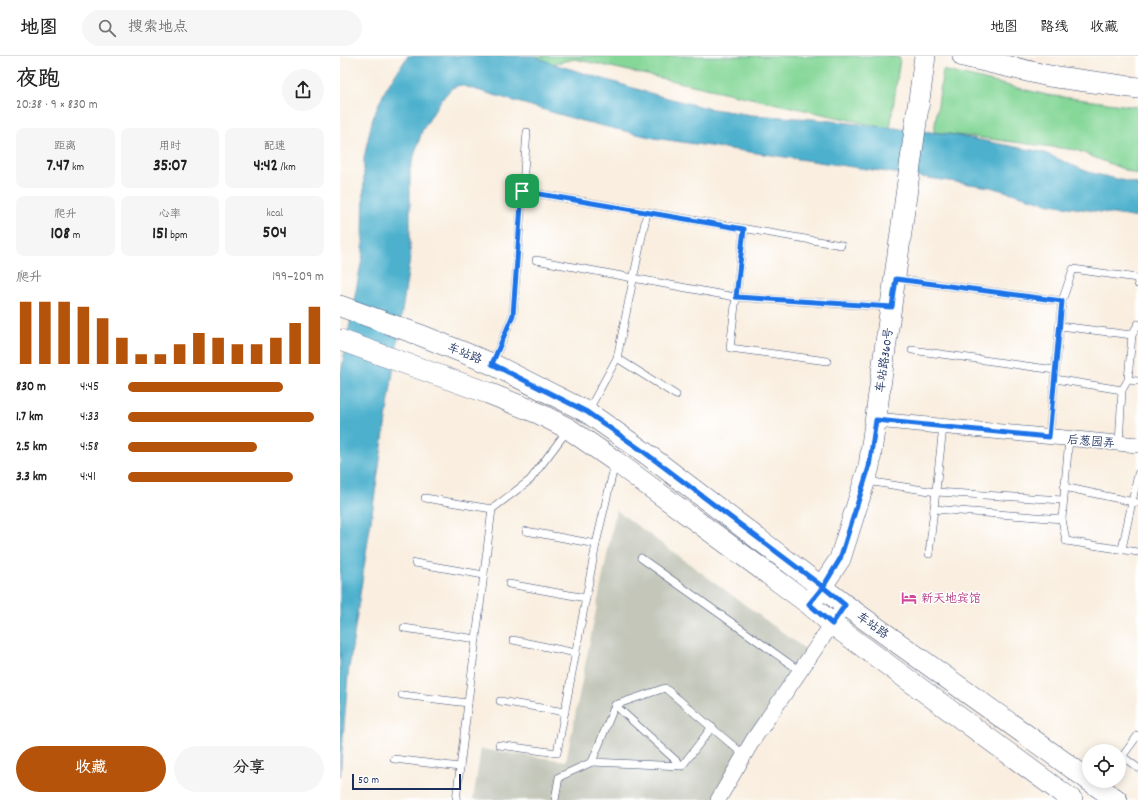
<!DOCTYPE html>
<html lang="zh">
<meta charset="utf-8">
<style>
:root{--surface:#fff;--page:#f6f6f6;--text:#222;--muted:#767676;--line:#e0e0e0;--accent:#b45309}
body{margin:0;font-family:Dekko,"LXGW WenKai TC",sans-serif;background:var(--page);color:var(--text);height:100vh;display:flex;flex-direction:column;font-size:15px;white-space:nowrap}
*{box-sizing:border-box;margin:0}
p{font-size:13px;color:var(--muted)}
.icon{flex:none;width:22px;height:22px;fill:none;stroke:currentColor;stroke-width:2;stroke-linecap:round;stroke-linejoin:round}
.map{position:relative;flex:1;overflow:hidden}
.details{display:flex;flex-direction:column;background:var(--surface);width:340px}
.details>*{flex:none}
.buttons{position:absolute;left:742px;top:688px;display:grid;gap:8px}
.buttons a{display:grid;place-items:center;width:44px;height:44px;border-radius:50%;background:var(--surface);box-shadow:0 2px 10px #0003;font-size:20px}
.scale{position:absolute;left:12px;bottom:10px;width:109px;box-sizing:border-box;padding-left:4px;border:2px solid #1b2f5e;border-top:0;font-size:11px;line-height:14px;white-space:nowrap;color:#1b2f5e;-webkit-text-stroke:3px #fff;paint-order:stroke}
.pin{position:absolute;display:grid;place-items:center;width:34px;height:34px;color:#fff;margin:-17px;border-radius:8px;box-shadow:0 2px 6px #0006}
.round{display:grid;place-items:center;flex:none;width:42px;height:42px;border-radius:21px;background:var(--page)}
.headline{display:flex;align-items:center;justify-content:space-between;height:68px;padding:0 16px}
h1{font-size:22px;font-weight:800;line-height:30px}
.metrics{display:grid;grid-template-columns:repeat(3,1fr);gap:6px;height:68px;padding:4px 16px}
.metrics div{display:grid;align-content:center;border-radius:8px;background:var(--page);text-align:center}
.metrics b{font-size:17px;font-weight:800}
.metrics small{font-size:11px;font-weight:400}
.metrics p{font-size:11px}
.chart{height:112px;padding:8px 16px}
.chart p{display:flex;justify-content:space-between}
.chart svg{width:100%;height:72px;margin-top:4px;stroke:var(--accent);stroke-width:6}
.action{display:flex;gap:8px;margin-top:auto;padding:8px 16px}
.action a{flex:1;height:46px;border-radius:24px;background:var(--accent);color:#fff;font-size:16px;font-weight:800;line-height:46px;text-align:center}
.action a+a{background:var(--page);color:var(--text)}
ul{padding:0 16px;list-style:none;font-size:13px}
li{display:grid;grid-template-columns:64px 48px 1fr;align-items:center;height:30px}
li i{height:10px;border-radius:5px;background:var(--accent)}
header{display:flex;align-items:center;gap:24px;box-sizing:border-box;height:56px;padding:0 20px;background:var(--surface);border-bottom:1px solid var(--line)}
header strong{font-size:19px}
nav{display:flex;gap:22px;margin-inline-start:auto;font-size:14px}
.search{width:280px;height:36px;background:var(--page);display:flex;align-items:center;gap:10px;box-sizing:border-box;padding:0 14px;border-radius:22px;color:var(--muted);font-size:15px}
main{display:flex;flex:1;min-height:0}
.map>svg:first-child{display:block}
</style>
<header>
<strong>地图</strong>
<div class="search"><svg class="icon" aria-label="search" viewBox="0 0 24 24"><circle cx="10" cy="10" r="6"/><path d="M15 15l6 6"/></svg>搜索地点</div>
<nav><a>地图</a><a>路线</a><a>收藏</a></nav>
</header>
<main>
<section class="details">
<div class="headline"><div><h1>夜跑</h1><p>20:38 · 9 × 830 m</p></div><a class="round"><svg class="icon" aria-label="share" viewBox="0 0 24 24"><path d="M12 15V3M7 8l5-5 5 5M5 13v7h14v-7"/></svg></a></div>
<div class="metrics">
<div><p>距离</p><b>7.47<small> km</small></b></div>
<div><p>用时</p><b>35:07</b></div>
<div><p>配速</p><b>4:42<small> /km</small></b></div>
</div>
<div class="metrics">
<div><p>爬升</p><b>108<small> m</small></b></div>
<div><p>心率</p><b>151<small> bpm</small></b></div>
<div><p>kcal</p><b>504</b></div>
</div>
<div class="chart"><p><span>爬升</span>199–209 m</p>
<svg viewBox="0 0 160 44" preserveAspectRatio="none"><path d="M5 44V6M15 44V6M25 44V6M35 44V9M45 44V16M55 44V28M65 44V38M75 44V38M85 44V32M95 44V25M105 44V28M115 44V32M125 44V32M135 44V28M145 44V19M155 44V9"/></svg>
</div>
<ul>
<li><b>830 m</b>4:45<i style="width:79%"></i></li>
<li><b>1.7 km</b>4:33<i style="width:95%"></i></li>
<li><b>2.5 km</b>4:58<i style="width:66%"></i></li>
<li><b>3.3 km</b>4:41<i style="width:84%"></i></li>
</ul>
<div class="action"><a>收藏</a><a>分享</a></div>
</section>
<div class="map">
<svg width="798" height="744" viewBox="0 0 798 744">
<rect width="100%" height="100%" fill="#fff"/>
<filter id="ink" filterUnits="userSpaceOnUse"><feTurbulence type="fractalNoise" baseFrequency=".025" numOctaves="2"/><feDisplacementMap in="SourceGraphic" scale="8" xChannelSelector="R" yChannelSelector="G"/><feConvolveMatrix kernelMatrix="1 2 1 2 8 2 1 2 1" color-interpolation-filters="sRGB"/></filter>
<filter id="wash" filterUnits="userSpaceOnUse"><feTurbulence type="fractalNoise" baseFrequency=".012" numOctaves="4" result="noise"/><feDisplacementMap in="SourceGraphic" scale="16" xChannelSelector="R" yChannelSelector="G"/><feGaussianBlur stdDeviation="0.9" result="paint"/><feColorMatrix in="noise" values="0 0 0 0 0 0 0 0 0 0 0 0 0 0 0 0 0 1.4 0 .05"/><feComposite in="paint" operator="in"/></filter>
<g filter="url(#wash)">
<rect width="100%" height="100%" fill="#f9eedf"/>
<path fill="#c3c6b9" d="M276 454 472 598 378 744H133L141 693 226 705Z"/>
<g fill="#85d798" stroke="#50837b">
<path d="M182 0H550L560 2 550 73 235 3 203 10Z"/>
<path d="M603 14 707 39 798 51V119L736 94 594 76Z"/>
</g>
<path fill="#4eb1cd" stroke="#347096" d="M68 0H194L217 9 320 40 366 52 412 59 473 63 608 78 702 96 748 116 798 128V162L710 148 650 131 314 82 242 65 120 29 112 32 101 44 82 75 70 113V202L8 619 0 720V321L23 197 24 102 32 65 39 47 47 31Z"/>
</g>
<g filter="url(#ink)">
<g fill="none" stroke-linecap="round" stroke-linejoin="round">
<g stroke="#3c4c71" stroke-width="8">
<g id="service">
<path d="M182 135 501 189"/>
<path d="M404 173 390 292 487 305"/>
<path d="M196 204 395 241 550 251"/>
<path d="M556 223 722 245 709 381"/>
<path d="M722 245 733 213 797 222 798 228"/>
<path d="M720 270 792 279"/>
<path d="M572 294 715 314"/>
<path d="M277 302 336 339"/>
<path d="M153 306 173 259 187 76"/>
<path d="M715 323 782 334"/>
<path d="M788 324 798 325"/>
<path d="M248 355 277 302 307 156"/>
<path d="M729 383 722 463 726 485 798 496"/>
<path d="M779 388 782 334 788 324 792 279 798 268"/>
<path d="M527 425 596 436 723 444"/>
<path d="M724 431 798 447"/>
<path d="M85 442 152 453"/>
<path d="M594 453 722 463"/>
<path d="M186 475 256 488"/>
<path d="M782 493 798 418"/>
<path d="M589 498 603 371"/>
<path d="M301 502 460 615"/>
<path d="M75 507 144 519"/>
<path d="M169 528 246 542"/>
<path d="M64 572 136 583"/>
<path d="M173 584 236 597"/>
<path d="M62 639 128 647"/>
<path d="M160 645 225 656"/>
<path d="M275 649 325 632 404 699"/>
<path d="M159 689 217 697 256 488 275 407"/>
<path d="M782 700 798 712"/>
<path d="M54 703 120 711"/>
<path d="M779 705 798 679"/>
<path d="M342 710 275 649 252 706 342 710 372 671"/>
<path d="M116 744 152 453 190 424 227 375"/>
<path d="M215 744 219 721 252 706"/>
</g>
</g>
<g stroke="#3c4c71" stroke-width="16">
<g id="minor">
<path d="M536 364 798 389"/>
<path d="M378 744 413 684 505 549"/>
</g>
</g>
<g stroke="#3c4c71" stroke-width="22">
<g id="secondary">
<path d="M623 0 709 20 798 32"/>
<path d="M0 250 80 279 152 308 247 356 304 396 505 549 749 724"/>
<path d="M0 284 148 337 198 357 229 373 275 405 469 548 492 568 732 744"/>
<path d="M474 542 500 503 529 411 585 0"/>
<path d="M750 725 777 744"/>
</g>
</g>
<use href="#service" stroke="#fff" stroke-width="7"/>
<use href="#minor" stroke="#fff" stroke-width="15"/>
<use href="#secondary" stroke="#fff" stroke-width="21"/>
</g>
</g>
<g fill="none" stroke-linecap="round" stroke-linejoin="round" filter="url(#ink)">
<g stroke="#fff" stroke-width="8">
<path id="route" d="M182 135 173 259 152 308 247 356 304 396 483 531 469 548 492 568 505 549 483 531 500 503 529 411 536 364 709 381 722 245 556 223 552 251 396 241 404 173 182 135"/>
</g>
<use href="#route" stroke="#1a73e8" stroke-width="5"/>
</g>
<defs>
<g id="hotel-bare" transform="scale(1.2)"><path d="M-6-4.5h1.5V1H6V5H4.5V3h-9V5H-6ZM-4 0a1.8 1.8 0 1 1 3.6 0ZM.5 0V-2.5h3Q6-2.5 6 0Z" fill="#d1479c" stroke="#fff" stroke-width="2.5" paint-order="stroke"/></g>
</defs>
<g fill-rule="evenodd">
<use href="#hotel-bare" x="569" y="542"/>
</g>
<g text-anchor="middle" stroke-width="3" stroke-linejoin="round" paint-order="stroke">
<g font-size="12" fill="#1b2f5e" stroke="#fff">
<text transform="translate(125 297) rotate(22)" y="4">车站路</text>
<text transform="translate(544 304) rotate(-82)" y="4">车站路360号</text>
<text transform="translate(751 385) rotate(5)" y="4">后葱园弄</text>
<text transform="translate(533 569) rotate(36)" y="4">车站路</text>
</g>
<g font-size="12" fill="#b23c85" stroke="#fff" text-anchor="start">
<text x="581" y="546">新天地宾馆</text>
</g>
</g>
</svg>
<div class="buttons">
<a><svg class="icon" aria-label="locate" viewBox="0 0 24 24"><circle cx="12" cy="12" r="6"/><path d="M12 2v4M12 18v4M2 12h4M18 12h4"/></svg></a>
</div>
<div class="scale">50 m</div>
<div class="pin" style="left:182px;top:135px;background:#1e9e55"><svg class="icon" aria-label="arrive" viewBox="0 0 24 24"><path d="M6 21V4h12l-3 4 3 4H6"/></svg></div>
</div>
</main>
